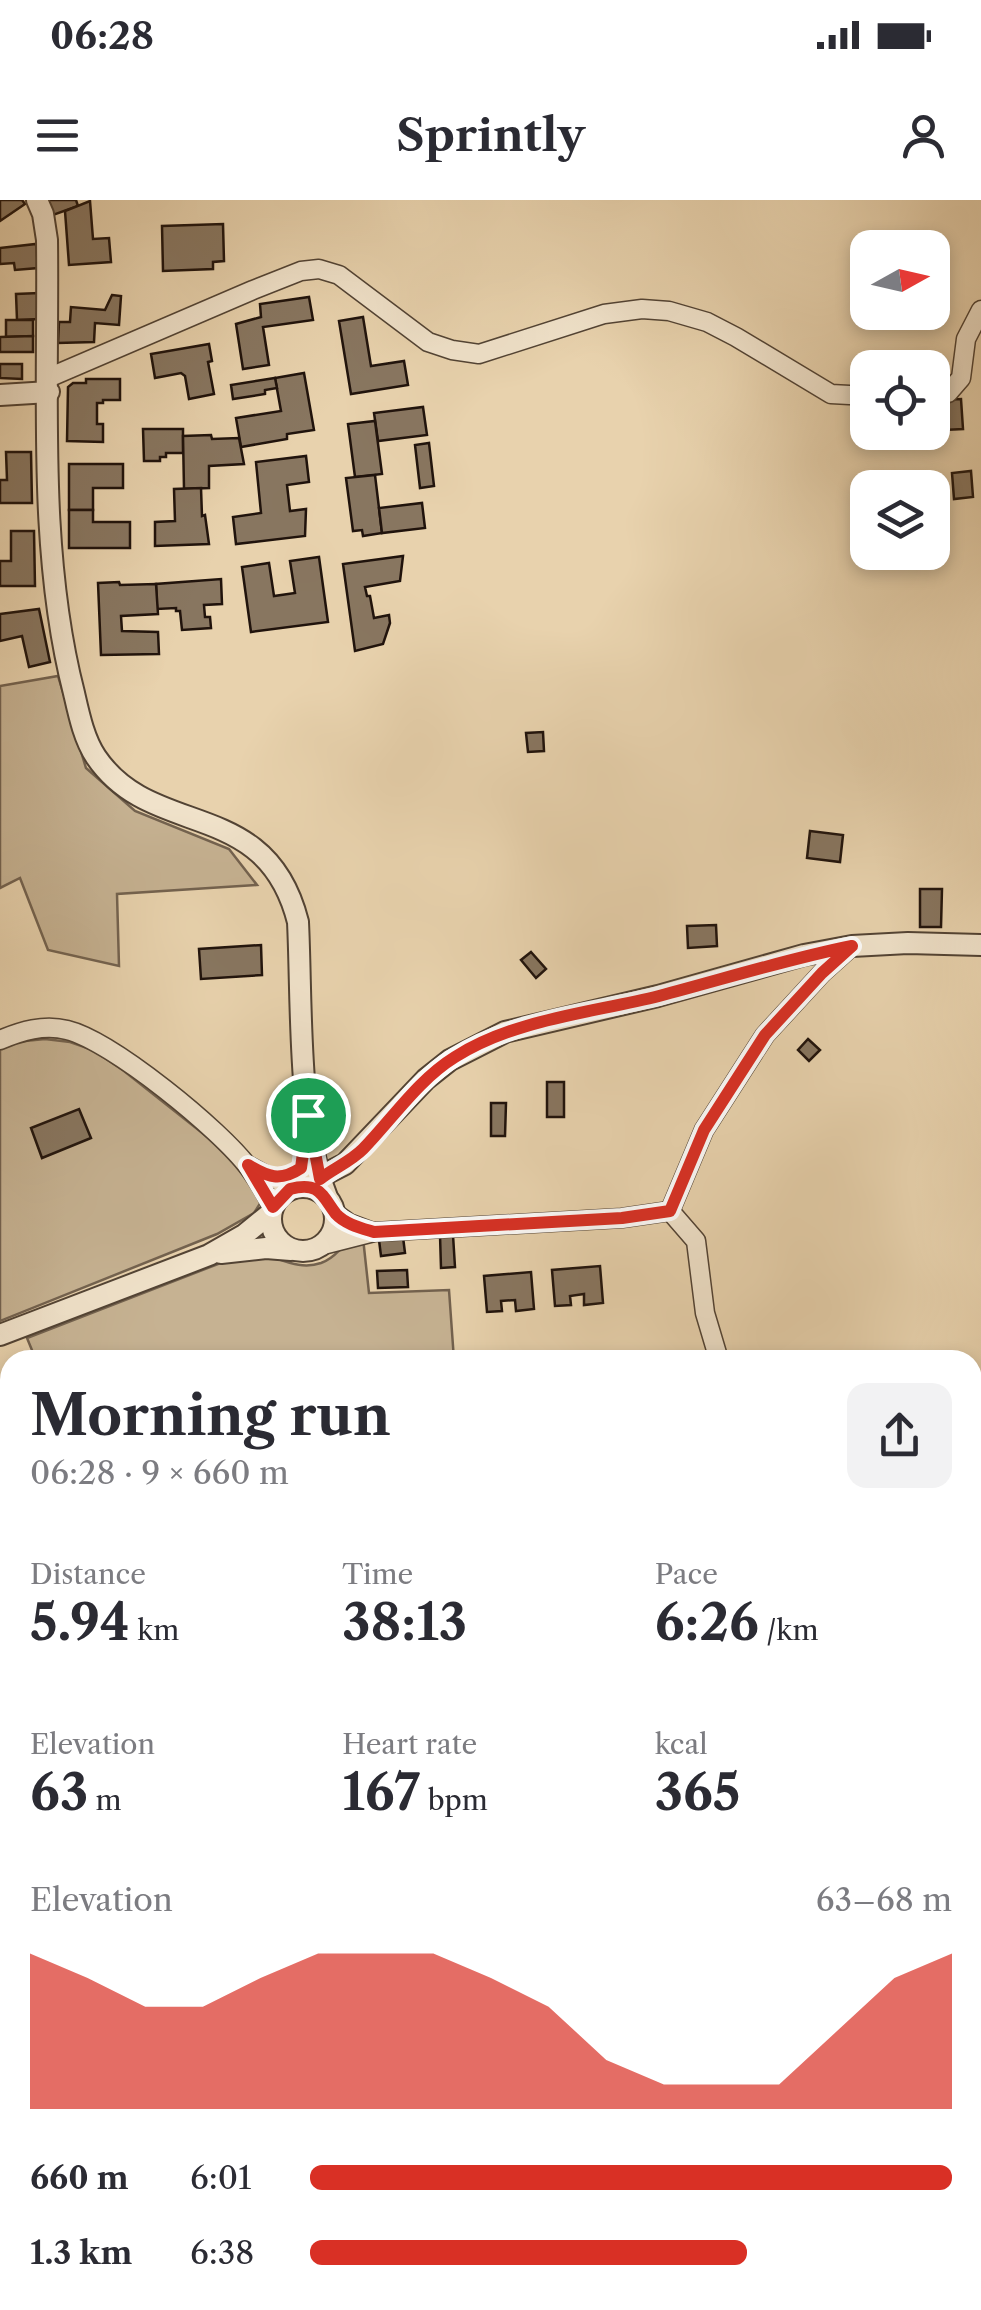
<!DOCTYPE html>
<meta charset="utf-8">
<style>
:root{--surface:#fff;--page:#f2f2f3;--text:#2b2b33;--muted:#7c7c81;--accent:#d93025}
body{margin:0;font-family:"Libre Caslon Text",serif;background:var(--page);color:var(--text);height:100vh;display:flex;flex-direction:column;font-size:38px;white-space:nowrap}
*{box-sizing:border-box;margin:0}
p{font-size:32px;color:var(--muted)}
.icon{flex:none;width:55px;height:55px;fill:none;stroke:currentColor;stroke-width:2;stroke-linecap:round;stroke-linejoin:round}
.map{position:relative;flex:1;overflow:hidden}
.sheet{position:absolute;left:0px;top:1150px;width:982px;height:960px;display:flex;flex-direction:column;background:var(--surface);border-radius:30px 30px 0 0;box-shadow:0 5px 15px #0003}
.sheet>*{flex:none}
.needle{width:65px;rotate:82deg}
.fabs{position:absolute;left:850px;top:30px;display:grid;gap:20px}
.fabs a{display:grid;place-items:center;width:100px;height:100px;border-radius:20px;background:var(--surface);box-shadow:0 5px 15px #0003;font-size:50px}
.pin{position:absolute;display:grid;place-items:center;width:85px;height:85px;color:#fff;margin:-42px;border:5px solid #fff;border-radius:50%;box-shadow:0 2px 10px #0007}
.round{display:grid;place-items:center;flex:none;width:105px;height:105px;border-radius:20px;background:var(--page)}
.overview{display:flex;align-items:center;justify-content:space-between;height:170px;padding:0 30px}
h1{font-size:55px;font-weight:800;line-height:75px}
.stats{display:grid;grid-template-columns:repeat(3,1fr);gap:15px;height:170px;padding:10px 30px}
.stats div{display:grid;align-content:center}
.stats b{font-size:50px;font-weight:800}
.stats small{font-size:28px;font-weight:400}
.stats p{font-size:28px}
.chart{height:280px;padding:20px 30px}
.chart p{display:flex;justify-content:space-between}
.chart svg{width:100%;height:180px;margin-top:10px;fill:var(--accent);opacity:.7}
ul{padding:0 30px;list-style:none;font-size:32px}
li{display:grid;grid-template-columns:160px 120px 1fr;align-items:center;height:75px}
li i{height:25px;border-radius:12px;background:var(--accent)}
.status{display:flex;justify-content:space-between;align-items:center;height:70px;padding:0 50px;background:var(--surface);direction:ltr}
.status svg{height:28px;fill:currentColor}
header{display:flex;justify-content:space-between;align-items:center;height:130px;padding:0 30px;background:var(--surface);font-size:45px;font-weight:800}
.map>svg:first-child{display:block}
</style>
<div class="status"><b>06:28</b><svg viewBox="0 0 49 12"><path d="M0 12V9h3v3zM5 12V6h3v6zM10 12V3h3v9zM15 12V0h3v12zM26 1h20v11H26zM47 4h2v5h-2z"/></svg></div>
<header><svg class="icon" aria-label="menu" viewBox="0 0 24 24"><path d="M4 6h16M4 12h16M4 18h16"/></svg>Sprintly<svg class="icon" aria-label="person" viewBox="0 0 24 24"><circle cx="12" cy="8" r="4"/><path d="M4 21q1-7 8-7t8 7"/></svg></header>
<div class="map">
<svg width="981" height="2110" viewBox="0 0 981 2110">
<rect width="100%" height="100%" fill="#e8d2ad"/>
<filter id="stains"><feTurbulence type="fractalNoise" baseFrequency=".002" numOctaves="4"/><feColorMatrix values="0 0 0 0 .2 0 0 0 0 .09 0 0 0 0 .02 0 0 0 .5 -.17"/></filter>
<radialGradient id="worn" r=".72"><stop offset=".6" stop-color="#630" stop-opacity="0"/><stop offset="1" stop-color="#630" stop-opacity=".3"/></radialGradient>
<g fill="#c6b292" stroke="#73624f" stroke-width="2.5">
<path d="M58 476 86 568 135 611 229 649 257 685 117 694 119 766 48 750 20 678 0 688V486Z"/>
<path d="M45 839 70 842 93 850 124 871 244 966 261 1002 254 1013 217 1034 0 1121V848L15 842Z"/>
<path d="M363 1038 369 1093 449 1090 454 1160H36L27 1138 249 1052C274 1053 295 1072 321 1063 342 1055 337 1043 363 1038Z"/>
<path d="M10 1303V1663L0 1664V1307Z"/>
</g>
<g fill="#887660" stroke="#20130c" stroke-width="2.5">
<path d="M0 0H22L25 4 0 21Z"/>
<path d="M48 0H76L78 6 53 15Z"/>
<path d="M90 1 93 39 109 38 111 62 69 65 65 11Z"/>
<path d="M223 24 224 61 213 62V69L163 71 162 26Z"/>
<path d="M36 44 38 68 15 70 14 63 0 64V48Z"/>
<path d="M39 93 40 119 17 120 16 94Z"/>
<path d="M112 95 121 96 119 125 95 123 94 142 58 143 59 122H70L71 107 105 110Z"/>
<path d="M309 97 313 120 263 127 269 165 243 169 236 124 261 117 260 104Z"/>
<path d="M363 117 371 166 404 161 408 185 351 194 339 121Z"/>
<path d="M6 120H33V136L6 137Z"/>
<path d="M33 136V152H0V137Z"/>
<path d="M209 144 212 161 208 162 214 194 189 199 185 176 181 173 155 178 151 154Z"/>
<path d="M0 164H22V179L0 178Z"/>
<path d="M304 173 314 230 287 234V239L241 247 236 218 281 211 275 178Z"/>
<path d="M275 178 277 188 265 190V194L233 199 231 185Z"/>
<path d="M86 179H120V200H103V203H97V224H103V242L67 241 68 187 73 183H86Z"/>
<path d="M961 199 963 229 944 230 942 200Z"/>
<path d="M423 207 427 235 378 241 374 213Z"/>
<path d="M375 221 382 274 355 277 348 224Z"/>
<path d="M143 229H183V253H166V257H160V261H144Z"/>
<path d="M211 235 212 239 239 238 244 264 209 266V288L184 289 183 236Z"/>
<path d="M429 243 434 286 420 288 415 245Z"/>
<path d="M6 252H31L32 303H0V280H7Z"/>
<path d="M306 256 309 282 287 285 290 311 306 309 305 336 236 344 233 317 261 313 256 262Z"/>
<path d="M69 264H123V288H93V310H69Z"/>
<path d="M971 271 973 297 954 299 952 273Z"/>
<path d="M375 275 382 333 363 336 362 330 353 331 346 278Z"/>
<path d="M201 288 202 316 205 315 209 344 155 346V322L175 321 174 289Z"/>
<path d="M422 303 425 328 382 333 379 308Z"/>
<path d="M69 310H93V322H130V348H69Z"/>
<path d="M11 331H34L35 386H0V361H11Z"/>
<path d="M403 356 400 381 365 387 367 396H370L374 418 389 415 390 423 383 444 355 451 343 364Z"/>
<path d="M319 357 328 422 251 432 242 367 269 363 274 396 295 393 290 361Z"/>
<path d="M221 379 222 404 204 405 205 417H210L211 428 182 430 180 411H176V408L157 409 156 384Z"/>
<path d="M119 382 120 385 156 384 158 414 121 416 122 431 158 432 159 454 101 455 98 383Z"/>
<path d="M39 409 50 462 29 467 22 436 0 441V414Z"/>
<path d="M543 532 544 551 528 552 526 533Z"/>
<path d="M810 631 843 635 840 662 807 658Z"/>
<path d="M920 689H942L941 727H920Z"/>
<path d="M716 725 717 746 688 748 687 726Z"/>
<path d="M261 745 262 775 201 779 199 749Z"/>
<path d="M531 752 546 769 536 778 521 760Z"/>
<path d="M808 839 820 850 809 861 798 850Z"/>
<rect x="547" y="882" width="17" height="35"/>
<path d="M491 903H506L505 936H491Z"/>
<path d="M79 909 91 938 42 958 31 928Z"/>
<path d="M440 1035H453L455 1067 441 1068Z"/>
<path d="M403 1037 405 1053 381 1056 379 1040Z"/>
<path d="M600 1066 603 1103 584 1105V1094L570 1096 571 1105 555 1106 552 1070Z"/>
<path d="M407 1070 408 1087 378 1088 377 1071Z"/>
<path d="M531 1072 534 1109 516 1111 515 1100 501 1101 502 1111 487 1112 484 1076Z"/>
</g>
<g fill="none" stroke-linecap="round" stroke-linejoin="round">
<g stroke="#524334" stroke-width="21">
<g id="minor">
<path d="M48 178 253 90 301 71 319 69 339 75 428 142 452 150 479 154 604 114 642 109 669 111 707 122 736 137 831 194 868 196"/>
<path d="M932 194 948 193 961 178 966 139 981 110"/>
<path d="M0 840C21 831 44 824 67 830 112 841 221 930 249 968 258 980 266 994 273 1007"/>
<path d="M249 966 269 977 299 987"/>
<path d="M670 1011 704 930 765 835 822 773 852 746"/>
<path d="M670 1011 696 1041 705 1113 719 1160"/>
<path d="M335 1013 349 1023 373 1032"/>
<path d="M323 1045 374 1032 622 1018 670 1011"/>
</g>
</g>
<g stroke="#524334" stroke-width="24">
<g id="tertiary">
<path d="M37 0 43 14 47 40C49 188 37 350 74 493 79 515 84 539 96 557 153 641 266 595 298 722 302 804 297 922 327 997"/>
<path d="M0 195 49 192"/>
<path d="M302 986 345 964 426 879 450 860 505 832 658 796 804 755 852 746 908 743 981 745"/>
<circle cx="303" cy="1019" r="32"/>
<path d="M221 1053 266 1048 291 1050"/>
<path d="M0 1135 209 1055 244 1035 271 1013"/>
</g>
</g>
<path stroke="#20130c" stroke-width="2.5" stroke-dasharray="8 5" stroke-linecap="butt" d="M972 1881 981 1879"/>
<use href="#minor" stroke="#f0e2ca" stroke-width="18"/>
<use href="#tertiary" stroke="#f0e2ca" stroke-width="20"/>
</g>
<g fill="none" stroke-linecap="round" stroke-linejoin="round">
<g stroke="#fff" stroke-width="20">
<path id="route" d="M852 746 822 773 765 835 704 930 670 1011 622 1018 374 1032C361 1028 345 1024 336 1014 322 996 320 981 290 989L273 1007 248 965C268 977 280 982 301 968L308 915 320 979C334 968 350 962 363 949 393 918 418 880 455 857 515 819 591 813 659 796 724 779 787 759 852 746Z"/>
</g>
<use href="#route" stroke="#d93025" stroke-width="12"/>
</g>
<rect width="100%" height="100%" filter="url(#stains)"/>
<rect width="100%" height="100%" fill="url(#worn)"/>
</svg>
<div class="fabs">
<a><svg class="needle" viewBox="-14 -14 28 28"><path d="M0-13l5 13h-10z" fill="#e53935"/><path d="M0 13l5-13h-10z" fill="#7c7c81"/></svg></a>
<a><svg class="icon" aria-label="locate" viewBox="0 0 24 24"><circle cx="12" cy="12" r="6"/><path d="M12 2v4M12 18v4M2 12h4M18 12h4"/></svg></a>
<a><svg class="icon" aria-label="layers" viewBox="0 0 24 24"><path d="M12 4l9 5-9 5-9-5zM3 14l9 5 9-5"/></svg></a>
</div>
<div class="pin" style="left:308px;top:915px;background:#1e9e55"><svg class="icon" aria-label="arrive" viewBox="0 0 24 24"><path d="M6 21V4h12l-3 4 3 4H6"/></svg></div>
<section class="sheet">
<div class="overview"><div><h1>Morning run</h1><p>06:28 · 9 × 660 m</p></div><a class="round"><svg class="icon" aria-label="share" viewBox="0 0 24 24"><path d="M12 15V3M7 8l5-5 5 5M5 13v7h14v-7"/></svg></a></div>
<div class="stats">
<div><p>Distance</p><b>5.94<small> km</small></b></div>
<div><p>Time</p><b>38:13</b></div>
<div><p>Pace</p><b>6:26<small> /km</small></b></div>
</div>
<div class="stats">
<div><p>Elevation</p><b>63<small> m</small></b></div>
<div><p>Heart rate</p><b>167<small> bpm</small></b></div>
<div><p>kcal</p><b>365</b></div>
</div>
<div class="chart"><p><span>Elevation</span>63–68 m</p>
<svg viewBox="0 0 160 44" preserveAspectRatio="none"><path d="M0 44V6L10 12L20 19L30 19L40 12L50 6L60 6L70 6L80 12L90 19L100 32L110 38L120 38L130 38L140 25L150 12L160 6V44z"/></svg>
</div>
<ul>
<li><b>660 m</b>6:01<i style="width:100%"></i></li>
<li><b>1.3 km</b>6:38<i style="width:68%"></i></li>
</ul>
</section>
</div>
